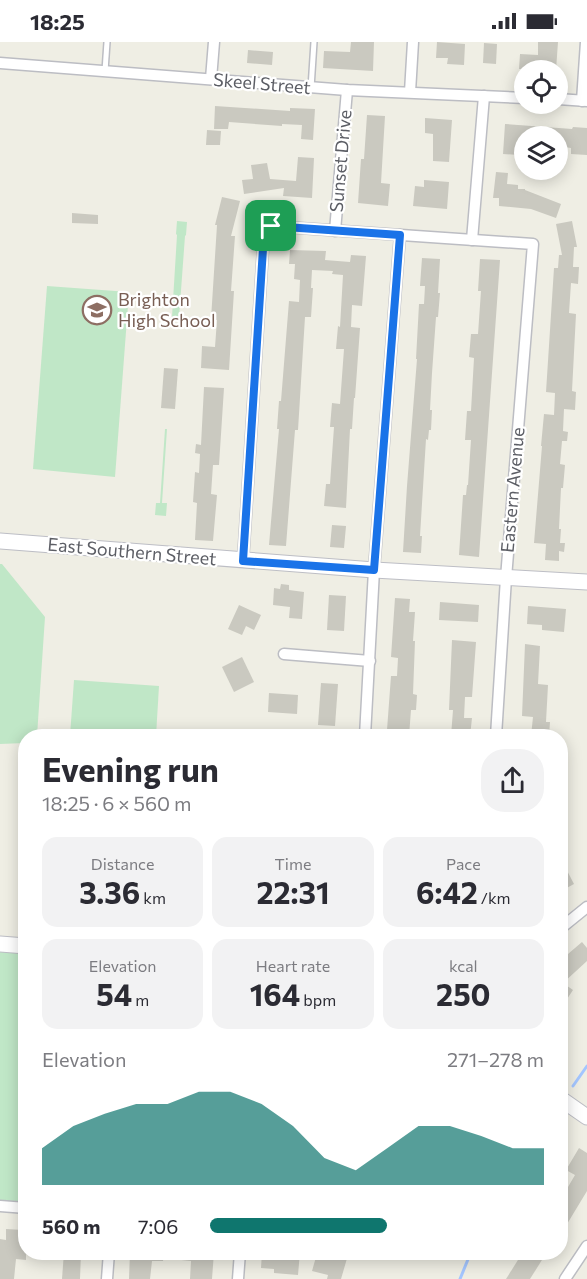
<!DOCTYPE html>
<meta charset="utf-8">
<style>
:root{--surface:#fff;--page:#f2f2f3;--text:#2b2b33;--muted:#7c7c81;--accent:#0f766e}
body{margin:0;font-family:Commissioner,sans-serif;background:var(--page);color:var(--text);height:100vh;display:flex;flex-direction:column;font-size:22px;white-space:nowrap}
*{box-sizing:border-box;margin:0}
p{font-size:20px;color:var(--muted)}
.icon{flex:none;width:33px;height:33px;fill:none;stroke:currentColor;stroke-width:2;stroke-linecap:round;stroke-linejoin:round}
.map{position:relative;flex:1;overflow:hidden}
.details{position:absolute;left:18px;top:687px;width:550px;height:531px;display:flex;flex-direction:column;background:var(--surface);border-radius:24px;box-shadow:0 3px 15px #0003}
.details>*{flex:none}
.controls{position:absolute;left:514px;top:18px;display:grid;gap:12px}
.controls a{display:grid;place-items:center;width:54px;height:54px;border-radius:50%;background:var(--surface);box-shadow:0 3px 15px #0003;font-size:30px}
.pin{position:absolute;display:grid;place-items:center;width:51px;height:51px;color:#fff;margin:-26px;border-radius:12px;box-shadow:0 3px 9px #0006}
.round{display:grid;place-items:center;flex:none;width:63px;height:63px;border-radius:24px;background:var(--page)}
.headline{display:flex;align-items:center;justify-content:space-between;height:102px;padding:0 24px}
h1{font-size:33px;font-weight:700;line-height:45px}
.figures{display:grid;grid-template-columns:repeat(3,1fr);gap:9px;height:102px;padding:6px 24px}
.figures div{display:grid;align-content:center;border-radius:15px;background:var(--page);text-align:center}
.figures b{font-size:30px;font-weight:700}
.figures small{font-size:16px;font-weight:400}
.figures p{font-size:16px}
.chart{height:168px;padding:12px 24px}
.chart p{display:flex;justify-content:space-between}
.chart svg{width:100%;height:108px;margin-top:6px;fill:var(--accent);opacity:.7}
ul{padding:0 24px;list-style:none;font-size:20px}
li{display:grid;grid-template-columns:96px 72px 1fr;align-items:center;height:45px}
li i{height:15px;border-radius:8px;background:var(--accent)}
.status{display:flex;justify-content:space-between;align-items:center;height:42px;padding:0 30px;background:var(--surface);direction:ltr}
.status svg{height:16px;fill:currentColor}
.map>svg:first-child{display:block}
</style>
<div class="status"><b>18:25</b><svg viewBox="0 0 49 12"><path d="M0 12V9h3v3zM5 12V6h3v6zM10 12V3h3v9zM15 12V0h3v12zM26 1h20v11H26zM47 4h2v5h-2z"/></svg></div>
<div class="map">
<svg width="587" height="1237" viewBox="0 0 587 1237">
<rect width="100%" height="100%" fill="#efeee4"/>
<g fill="#c0e7c7">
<path d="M177 179 187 180 186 193 185 194 179 276 172 275 177 193 176 192Z"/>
<path d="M47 244 129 250 115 435 33 427Z"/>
<path d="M165 387H167L162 461H167L166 474 155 473 156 461H160Z"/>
<path d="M0 522H2L45 575 37 694H26L25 701 0 702Z"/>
<path d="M74 638 159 644 156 694H70Z"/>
<path d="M0 902 25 904V1166L0 1164Z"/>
</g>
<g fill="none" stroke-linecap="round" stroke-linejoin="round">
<g stroke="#a4c6ff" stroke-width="3">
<path d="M573 1044 587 1024"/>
<path d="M460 1237 471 1210"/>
</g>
</g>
<g fill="#cac9c0">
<path d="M351 0H374L373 29 323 26 324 9 350 10Z"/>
<path d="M437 0 465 2 464 23 447 22 448 16H436Z"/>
<path d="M538 0H558L556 28 519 27 520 12 538 13Z"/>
<path d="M484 1 497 2 496 22 483 21Z"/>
<path d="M248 8 273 10 272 23 247 21Z"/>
<path d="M215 64 290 69V66L315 67 313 98 301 97 302 83 282 82V84L229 80 228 87H214Z"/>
<path d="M367 73 385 74 381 141 390 142 388 164 358 161 361 117H364Z"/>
<path d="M425 76 452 78 449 120 433 119V92L425 91Z"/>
<path d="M505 82 572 87 573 85 587 86V113L571 112V106L558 104V94H521L520 113 503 112Z"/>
<path d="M207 88 221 89 220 103H206Z"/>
<path d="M298 115 314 116 312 156 283 154 284 146 244 152 242 138 253 137 251 123 267 121 270 137 296 139Z"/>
<path d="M496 130 508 131 507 142 518 143V147H525V148L561 162 556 176 531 167 499 164V156H493Z"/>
<path d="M424 138 449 140 447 167 413 164 415 144 424 145Z"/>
<path d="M222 155 240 159 231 194H235L231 249H234L229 328 201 326 202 304 215 305 217 278 211 277 217 183H215Z"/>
<path d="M72 171 98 173V182L72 181Z"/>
<path d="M572 179 577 205H574L573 225H579L578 242 571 241 569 271 576 272 572 349 576 350 575 368 564 367 563 389 568 390 567 399H562L560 422 565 423 563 446H561L559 487H561L560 501H565L564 510 559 509V519L545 518 546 502 534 501 542 404H541L544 372 554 373 555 351 546 350 554 226H558L559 213H562L556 182Z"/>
<path d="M290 208 326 209 325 218 350 220 351 213 366 214 362 264 352 263 351 285 360 286 355 356H354L352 387H350L346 466 324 464 326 442H330L334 385H330L332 361 340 362 344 307H336L338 284 340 285 343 233 332 232 333 229 312 228 311 246H313L311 275H305L298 388H295L286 504 269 503 275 433 279 387H277L279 359H281L289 259 299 260 300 238 294 237 295 222H289Z"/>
<path d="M422 216 440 217 438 251H440L438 275H436L432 331 430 368H432L431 388H429L428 398 426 397 420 494H422L421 511 403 510 407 444 417 317H416L419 262H424L425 244H420Z"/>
<path d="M480 217 500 218 479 515 459 513 463 453H466L467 443H468L471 398H465L467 369H471L474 316 469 315 471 292H478L481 249H478Z"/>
<path d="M164 326 178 327 175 367 161 366Z"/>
<path d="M204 345 224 346 219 423H213L211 452 217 453 213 499 195 498 197 461 193 460 195 430 199 431 200 412 195 411 196 402 201 403Z"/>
<path d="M332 483 346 484 344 506 330 505Z"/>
<path d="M281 542 289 543V548L304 550 302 577 289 576 290 565 273 563 274 546 280 547Z"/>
<path d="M329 553 346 554 344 589 327 588Z"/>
<path d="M395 556 410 557 409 570H415L413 599H415L413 652 417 653 416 668H411L409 694H393L394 689 387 688 391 634H397L398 616 391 615Z"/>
<path d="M440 560 479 563 478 580 439 578Z"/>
<path d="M239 563 261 573 254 588 246 584 242 593 228 587Z"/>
<path d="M528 564 566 567 564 590 542 588V583L527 582Z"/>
<path d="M452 598 476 600 472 655H465L464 676H472L470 694H451L453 668H449Z"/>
<path d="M525 602 540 604 538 642 548 643 546 680H550L549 694H531L533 675 522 674Z"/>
<path d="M242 615 254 640 234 650 222 625Z"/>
<path d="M321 641 338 642 335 684 318 683Z"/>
<path d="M269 651 298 653 297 672 268 670Z"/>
<path d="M561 817 574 842 561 849Z"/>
<path d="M582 900 587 906V919L563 941 573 948 561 966V918Z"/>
<path d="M579 1106 587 1111V1149L561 1192V1157L575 1133 566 1128Z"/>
<path d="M6 1187 23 1188 22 1199H26V1218L16 1217 14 1237H0V1197L6 1198Z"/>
<path d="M64 1210H81L80 1237H62Z"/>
<path d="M130 1210H164L163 1219H152L150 1237H129Z"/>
<path d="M173 1210H214L212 1237H190L191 1219 172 1217Z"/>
<path d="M262 1210H300L298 1233 274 1231V1227L261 1226Z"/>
<path d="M332 1210 348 1213 341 1237H327L328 1233 312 1229 316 1215 330 1218Z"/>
<path d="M523 1210H547L530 1237H506Z"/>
</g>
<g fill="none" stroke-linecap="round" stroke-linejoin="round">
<g stroke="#bcbdc3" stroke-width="8">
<g id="lane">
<path d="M105 29 107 0"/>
<path d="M311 46 314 0"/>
</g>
</g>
<g stroke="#bcbdc3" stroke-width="13">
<g id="street">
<path d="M0 21 347 48 525 56"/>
<path d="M211 37 214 0"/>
<path d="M410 50 413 0"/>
<path d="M558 57 587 59"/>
<path d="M582 59 586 0"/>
<path d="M335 189 347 48"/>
<path d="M472 198 484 54"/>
<path d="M243 519 264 191 271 184 533 202 506 536 496 694"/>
<path d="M284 612 370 619"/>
<path d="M365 694 374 528 400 193"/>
<path d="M561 886 587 865"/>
<path d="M0 1164 26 1166"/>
<path d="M107 1237 109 1210"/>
<path d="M238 1237 240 1210"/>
<path d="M565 1237 587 1204"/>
</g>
</g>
<g stroke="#bdbec5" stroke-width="17">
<g id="secondary">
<path d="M0 499 374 528 587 540"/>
<path d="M0 902 26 904"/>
<path d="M561 1057 587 1075"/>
</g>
</g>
<use href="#lane" stroke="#fff" stroke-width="5"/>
<use href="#street" stroke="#fff" stroke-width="10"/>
<use href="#secondary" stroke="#fff" stroke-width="15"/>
</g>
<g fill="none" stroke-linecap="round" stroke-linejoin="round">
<g stroke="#fff" stroke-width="12">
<path id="route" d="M271 184 400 193 374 528 243 519 264 191Z"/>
</g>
<use href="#route" stroke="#1a73e8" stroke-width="8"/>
</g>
<defs>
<g id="school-ring" transform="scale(1.5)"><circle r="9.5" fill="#fff" stroke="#8d6e63" stroke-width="1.5"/><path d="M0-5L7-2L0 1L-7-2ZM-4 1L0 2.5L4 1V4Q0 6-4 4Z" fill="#8d6e63"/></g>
</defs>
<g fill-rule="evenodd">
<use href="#school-ring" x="97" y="268"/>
</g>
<g text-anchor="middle" stroke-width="4.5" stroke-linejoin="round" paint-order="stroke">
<g font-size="18" fill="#5c5e65" stroke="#fff">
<text transform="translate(262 42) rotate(5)" y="6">Skeel Street</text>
<text transform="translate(341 119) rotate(-85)" y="6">Sunset Drive</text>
<text transform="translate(513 448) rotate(-85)" y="6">Eastern Avenue</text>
<text transform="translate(132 510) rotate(5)" y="6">East Southern Street</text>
</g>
<g font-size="18" fill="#785e54" stroke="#fff" text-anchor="start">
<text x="118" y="264">Brighton<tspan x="118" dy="21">High School</tspan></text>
</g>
</g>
</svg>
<div class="controls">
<a><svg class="icon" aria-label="locate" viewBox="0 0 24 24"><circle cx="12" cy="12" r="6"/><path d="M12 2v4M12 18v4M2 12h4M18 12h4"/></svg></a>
<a><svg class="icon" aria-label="layers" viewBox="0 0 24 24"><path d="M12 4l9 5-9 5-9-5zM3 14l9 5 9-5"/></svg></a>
</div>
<div class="pin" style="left:271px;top:184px;background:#1e9e55"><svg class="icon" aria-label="arrive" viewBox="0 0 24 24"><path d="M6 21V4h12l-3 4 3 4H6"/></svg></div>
<section class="details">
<div class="headline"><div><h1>Evening run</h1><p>18:25 · 6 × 560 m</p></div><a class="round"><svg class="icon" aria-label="share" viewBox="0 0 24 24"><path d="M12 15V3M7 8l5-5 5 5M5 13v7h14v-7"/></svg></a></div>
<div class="figures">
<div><p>Distance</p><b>3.36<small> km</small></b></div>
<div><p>Time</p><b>22:31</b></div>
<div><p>Pace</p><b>6:42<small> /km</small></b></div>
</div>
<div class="figures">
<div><p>Elevation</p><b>54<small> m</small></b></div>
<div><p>Heart rate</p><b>164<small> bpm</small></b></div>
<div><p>kcal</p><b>250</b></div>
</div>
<div class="chart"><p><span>Elevation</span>271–278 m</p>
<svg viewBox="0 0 160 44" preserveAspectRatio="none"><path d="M0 44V29L10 20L20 15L30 11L40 11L50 6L60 6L70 11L80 20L90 33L100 38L110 29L120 20L130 20L140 24L150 29L160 29V44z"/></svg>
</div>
<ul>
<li><b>560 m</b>7:06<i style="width:53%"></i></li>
</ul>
</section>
</div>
